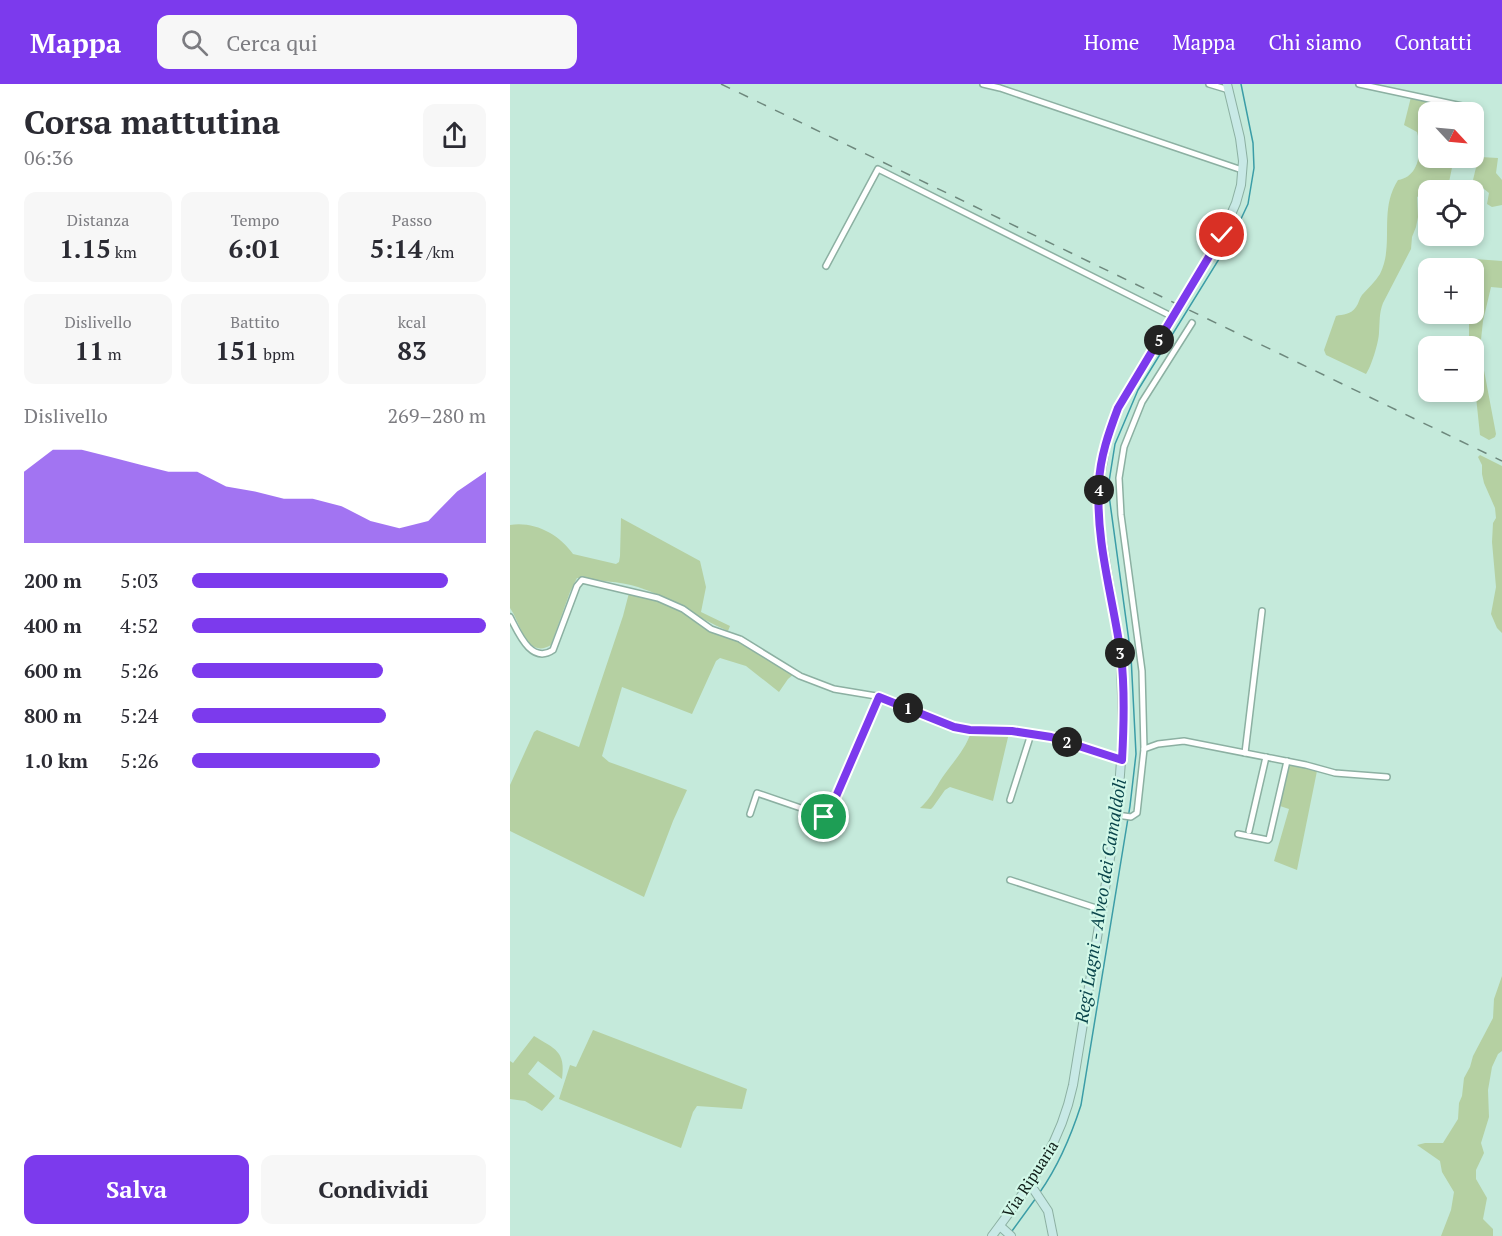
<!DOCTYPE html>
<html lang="it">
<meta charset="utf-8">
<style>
:root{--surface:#fff;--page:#f7f7f7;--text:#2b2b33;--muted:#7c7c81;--accent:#7c3aed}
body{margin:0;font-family:"PT Serif",serif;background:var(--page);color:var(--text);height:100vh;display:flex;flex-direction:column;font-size:22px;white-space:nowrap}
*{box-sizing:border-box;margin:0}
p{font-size:20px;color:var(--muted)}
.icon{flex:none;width:33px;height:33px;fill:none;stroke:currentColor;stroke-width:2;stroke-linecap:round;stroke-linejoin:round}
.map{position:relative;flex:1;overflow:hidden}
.details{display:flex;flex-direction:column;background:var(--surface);width:510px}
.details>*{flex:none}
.needle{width:39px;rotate:116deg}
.buttons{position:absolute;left:908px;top:18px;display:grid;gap:12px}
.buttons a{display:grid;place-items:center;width:66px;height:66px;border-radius:12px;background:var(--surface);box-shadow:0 3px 9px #0003;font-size:30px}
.pin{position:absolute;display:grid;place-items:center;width:51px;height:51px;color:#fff;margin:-26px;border:3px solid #fff;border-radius:50%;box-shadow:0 2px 6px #0007}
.km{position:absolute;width:30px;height:30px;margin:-15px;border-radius:50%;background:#222;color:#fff;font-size:16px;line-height:30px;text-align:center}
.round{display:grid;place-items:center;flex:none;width:63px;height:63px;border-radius:12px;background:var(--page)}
.head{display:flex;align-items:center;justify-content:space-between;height:102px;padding:0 24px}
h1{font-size:33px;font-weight:700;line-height:45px}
.figures{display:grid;grid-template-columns:repeat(3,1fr);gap:9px;height:102px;padding:6px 24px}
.figures div{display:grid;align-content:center;border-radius:12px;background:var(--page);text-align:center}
.figures b{font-size:26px;font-weight:700}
.figures small{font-size:16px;font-weight:400}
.figures p{font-size:16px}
.chart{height:168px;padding:12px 24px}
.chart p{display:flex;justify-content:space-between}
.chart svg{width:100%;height:108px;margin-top:6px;fill:var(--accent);opacity:.7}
.action{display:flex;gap:12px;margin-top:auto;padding:12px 24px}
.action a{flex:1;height:69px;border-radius:12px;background:var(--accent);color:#fff;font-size:24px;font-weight:700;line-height:69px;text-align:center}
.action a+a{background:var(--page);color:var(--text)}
ul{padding:0 24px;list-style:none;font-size:20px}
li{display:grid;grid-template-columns:96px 72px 1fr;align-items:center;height:45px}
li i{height:15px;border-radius:8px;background:var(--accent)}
header{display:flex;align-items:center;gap:36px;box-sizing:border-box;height:84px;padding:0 30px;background:var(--accent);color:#fff}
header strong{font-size:28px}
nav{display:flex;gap:33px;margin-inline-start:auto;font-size:21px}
.search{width:420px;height:54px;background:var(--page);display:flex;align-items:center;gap:15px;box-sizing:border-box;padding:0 21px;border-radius:12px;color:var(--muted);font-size:22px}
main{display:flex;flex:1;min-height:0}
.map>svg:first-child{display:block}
</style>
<header>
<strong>Mappa</strong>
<div class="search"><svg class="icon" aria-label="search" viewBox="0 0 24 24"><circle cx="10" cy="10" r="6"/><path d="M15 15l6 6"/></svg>Cerca qui</div>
<nav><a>Home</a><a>Mappa</a><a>Chi siamo</a><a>Contatti</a></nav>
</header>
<main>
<section class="details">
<div class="head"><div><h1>Corsa mattutina</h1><p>06:36</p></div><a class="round"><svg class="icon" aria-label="share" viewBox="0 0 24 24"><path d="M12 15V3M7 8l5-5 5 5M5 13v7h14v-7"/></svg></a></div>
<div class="figures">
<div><p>Distanza</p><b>1.15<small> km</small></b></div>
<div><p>Tempo</p><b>6:01</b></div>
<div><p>Passo</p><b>5:14<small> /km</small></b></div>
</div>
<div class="figures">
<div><p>Dislivello</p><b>11<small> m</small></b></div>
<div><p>Battito</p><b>151<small> bpm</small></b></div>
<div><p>kcal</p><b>83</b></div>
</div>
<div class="chart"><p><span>Dislivello</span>269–280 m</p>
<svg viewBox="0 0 160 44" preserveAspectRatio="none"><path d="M0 44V15L10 6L20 6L30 9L40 12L50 15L60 15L70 21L80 23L90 26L100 26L110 29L120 35L130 38L140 35L150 23L160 15V44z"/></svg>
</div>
<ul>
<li><b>200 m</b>5:03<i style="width:87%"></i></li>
<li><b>400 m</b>4:52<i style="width:100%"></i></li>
<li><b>600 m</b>5:26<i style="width:65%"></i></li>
<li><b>800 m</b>5:24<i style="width:66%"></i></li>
<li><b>1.0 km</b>5:26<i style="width:64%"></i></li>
</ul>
<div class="action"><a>Salva</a><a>Condividi</a></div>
</section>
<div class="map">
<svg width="992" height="1152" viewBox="0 0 992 1152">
<rect width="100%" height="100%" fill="#c5eadb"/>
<g fill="#b5d0a2">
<path d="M901 13 916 16 910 47 918 50V74H944L938 103 918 106 907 113 908 133 906 143 902 153 901 165 873 219C869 229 870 237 869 248 869 258 861 283 856 290L816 271 814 266 826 232C833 230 841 231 846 223 849 219 849 215 852 211 858 204 865 198 870 190 885 160 868 127 888 96 910 93 912 65 907 48L894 41Z"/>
<path d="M970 73 988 74 986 89 992 96V121L982 123 977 120 979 109 963 96 968 75Z"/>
<path d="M965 175 992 177V204L981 203 973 237 970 265 986 350 985 353 979 356 970 351 963 284V262H959V230H963Z"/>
<path d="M970 371 992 382V549L987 544 981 530 986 503 982 458 983 439 986 434 985 424 974 399 972 390V381L968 373Z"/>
<path d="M111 434 190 477 196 503 191 528 220 542 218 547C187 534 160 513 128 503 109 497 87 497 67 494L60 508 41 561C17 576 10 538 0 524V441C24 437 49 450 63 470L106 480 109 478 110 472Z"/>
<path d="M120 505C177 529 232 557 284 590L278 595 269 608 236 582 210 574 206 577 182 630 112 603 92 672 99 678 177 706 163 737 134 813 0 747V701L24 648 27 646 69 663 113 532Z"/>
<path d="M461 648 499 649 483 717 440 703 435 706 423 723 421 725 410 724C419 716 424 707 430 697 441 680 455 667 461 648Z"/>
<path d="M779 680 807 687 787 786 764 777 779 725 770 722Z"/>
<path d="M992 892V967L988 970 982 983 978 1006 979 1033 971 1059 974 1069 966 1086V1095L977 1114 973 1135 983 1145V1152H931L941 1126 944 1108 932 1088 930 1077 907 1061 915 1059H933L948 1035 949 1019 952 1012 954 994 960 983 963 972 983 934 984 915Z"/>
<path d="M83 946 237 1005 232 1025 187 1022 183 1028 171 1064 49 1015 60 981 66 983Z"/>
<path d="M24 952C45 965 56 967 52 995L28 977 18 990 45 1012 32 1027 15 1017 0 1015V977L3 979Z"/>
</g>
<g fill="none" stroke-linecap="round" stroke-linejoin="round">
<g stroke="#3b9da7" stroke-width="1.5">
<path d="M530 1108C549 1081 561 1052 571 1021L620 722 626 670 621 572 598 404 605 360 628 306 722 154 738 120 744 84 743 59 731 0"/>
<path d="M502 1147 526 1114"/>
</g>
<g stroke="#8cb0a2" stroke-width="8">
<g id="street">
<path d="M473 0 490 4 732 86"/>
<path d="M699 0 719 6"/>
<path d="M849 0 952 22"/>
<path d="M316 182 368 85 663 233"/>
<path d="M0 533C8 548 21 581 43 566L67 502 72 496 148 514 173 525 201 545 230 555 290 592 324 605 372 613 444 643 460 647H502L541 653 612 676"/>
<path d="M634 665 648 660 674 657 796 681 825 689 877 693"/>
<path d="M735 669 752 527"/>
<path d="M500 716 521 650"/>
<path d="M240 730 247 709 317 733 369 613"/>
<path d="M607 731 621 733 627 729 634 665 632 587 611 431 609 394 614 363 632 318 682 239"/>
<path d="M739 747 756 673"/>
<path d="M728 750 758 756 759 755 777 677"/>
<path d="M500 796 592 826"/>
</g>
</g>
<g stroke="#8cb0a2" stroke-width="10">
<g id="secondary">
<path d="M520 1100 538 1127 543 1152"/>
<path d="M490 1142 501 1152"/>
<path d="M482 1152C519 1102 550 1063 563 1001L607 731 613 650 611 573 589 438V398L596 360 608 324 712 151 726 119 731 101 733 77 730 54 717 0"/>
</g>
</g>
<use href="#street" stroke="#fff" stroke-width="5"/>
<use href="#secondary" stroke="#c8e9e6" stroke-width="8"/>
<path stroke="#6e887d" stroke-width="1.5" stroke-dasharray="10 10" stroke-linecap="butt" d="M211 0 992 377"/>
</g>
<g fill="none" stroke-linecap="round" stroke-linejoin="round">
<g stroke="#fff" stroke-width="12">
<path id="route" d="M314 733 318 731 369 613 444 643 460 646 502 647 541 653 612 676C614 641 615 605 611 571 603 514 585 456 589 399 590 373 599 348 608 324L712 151"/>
</g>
<use href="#route" stroke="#7c3aed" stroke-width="8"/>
</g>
<g text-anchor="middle" stroke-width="4.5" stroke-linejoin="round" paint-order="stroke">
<g font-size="16" fill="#0f1d18" stroke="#d2f8e8">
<text transform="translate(520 1095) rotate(-57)" y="6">Via Ripuaria</text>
</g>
<g font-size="18" font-style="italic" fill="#0b464c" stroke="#d2f8e8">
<text transform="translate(591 817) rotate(-81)" y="6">Regi Lagni - Alveo dei Camaldoli</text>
</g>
</g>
</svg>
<div class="buttons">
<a><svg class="needle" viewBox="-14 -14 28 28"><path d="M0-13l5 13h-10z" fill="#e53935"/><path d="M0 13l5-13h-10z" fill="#7c7c81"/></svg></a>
<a><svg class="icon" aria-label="locate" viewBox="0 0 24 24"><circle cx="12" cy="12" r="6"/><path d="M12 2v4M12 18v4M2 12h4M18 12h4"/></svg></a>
<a>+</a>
<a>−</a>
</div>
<div class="pin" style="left:314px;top:733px;background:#1e9e55"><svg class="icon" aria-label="arrive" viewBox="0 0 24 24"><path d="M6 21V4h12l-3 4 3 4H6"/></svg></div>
<div class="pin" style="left:712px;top:151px;background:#d93025"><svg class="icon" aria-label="check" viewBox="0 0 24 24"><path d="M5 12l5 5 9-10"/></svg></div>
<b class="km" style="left:398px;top:624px">1</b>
<b class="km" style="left:557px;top:658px">2</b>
<b class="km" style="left:610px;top:569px">3</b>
<b class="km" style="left:589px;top:406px">4</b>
<b class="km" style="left:649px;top:256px">5</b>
</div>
</main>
